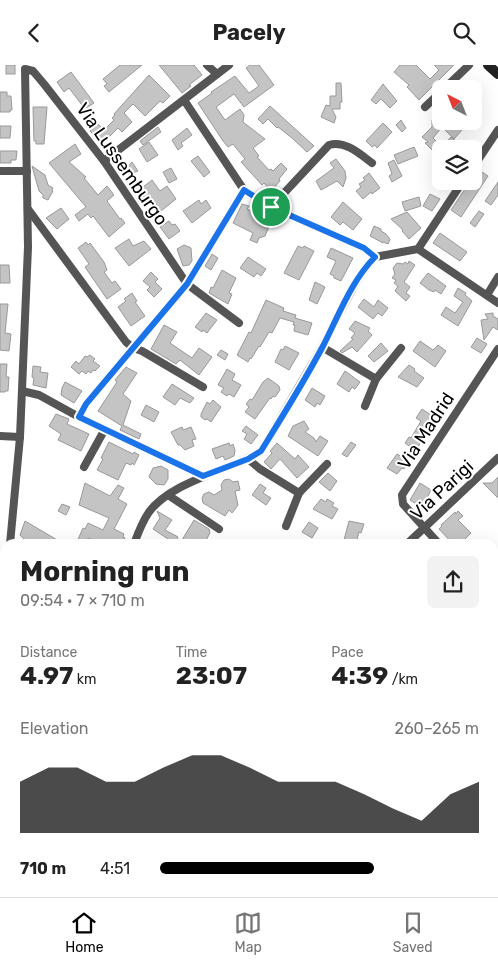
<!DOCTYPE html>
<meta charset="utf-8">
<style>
:root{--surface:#fff;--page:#f2f2f2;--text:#222;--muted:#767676;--line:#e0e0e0;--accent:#000}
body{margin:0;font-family:Rubik,sans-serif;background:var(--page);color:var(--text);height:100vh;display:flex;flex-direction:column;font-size:19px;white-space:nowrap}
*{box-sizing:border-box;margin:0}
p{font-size:16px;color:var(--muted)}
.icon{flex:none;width:28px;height:28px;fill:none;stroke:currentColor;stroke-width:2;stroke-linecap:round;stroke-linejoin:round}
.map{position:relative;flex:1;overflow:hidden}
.side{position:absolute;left:0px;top:474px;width:499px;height:359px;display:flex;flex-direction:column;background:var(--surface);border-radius:15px 15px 0 0;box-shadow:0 5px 20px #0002}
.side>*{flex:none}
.needle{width:32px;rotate:318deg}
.fabs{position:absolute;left:432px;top:15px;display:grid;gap:10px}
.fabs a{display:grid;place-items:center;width:50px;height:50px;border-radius:8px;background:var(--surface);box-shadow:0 5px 20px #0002;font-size:25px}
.pin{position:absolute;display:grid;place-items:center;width:42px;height:42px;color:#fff;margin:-21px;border:2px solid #fff;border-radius:50%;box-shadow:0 1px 5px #0007}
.round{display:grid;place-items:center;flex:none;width:52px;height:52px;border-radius:8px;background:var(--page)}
.overview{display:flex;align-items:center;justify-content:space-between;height:85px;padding:0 20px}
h1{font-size:28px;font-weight:700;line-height:38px}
.metrics{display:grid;grid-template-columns:repeat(3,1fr);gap:8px;height:85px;padding:5px 20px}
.metrics div{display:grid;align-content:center}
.metrics b{font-size:25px;font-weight:700}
.metrics small{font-size:14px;font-weight:400}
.metrics p{font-size:14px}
.chart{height:140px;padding:10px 20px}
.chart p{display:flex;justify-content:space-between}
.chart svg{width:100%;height:90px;margin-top:5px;fill:var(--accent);opacity:.7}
ul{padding:0 20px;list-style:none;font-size:16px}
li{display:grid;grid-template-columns:80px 60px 1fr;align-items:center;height:38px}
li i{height:12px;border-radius:6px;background:var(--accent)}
header{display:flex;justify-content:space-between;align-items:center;height:65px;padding:0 20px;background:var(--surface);font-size:22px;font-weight:700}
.tabs{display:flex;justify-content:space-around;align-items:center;height:70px;border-top:1px solid var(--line);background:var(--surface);font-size:14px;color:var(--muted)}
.tabs a{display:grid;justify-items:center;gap:2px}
.tabs .selected{color:var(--accent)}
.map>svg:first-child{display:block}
</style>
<header><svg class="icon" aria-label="back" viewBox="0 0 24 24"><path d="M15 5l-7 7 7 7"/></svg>Pacely<svg class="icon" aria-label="search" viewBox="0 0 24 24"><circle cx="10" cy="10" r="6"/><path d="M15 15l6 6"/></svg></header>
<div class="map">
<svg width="498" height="832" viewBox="0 0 498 832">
<rect width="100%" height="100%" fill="#fff"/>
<g fill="#c4c4c4" stroke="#999">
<rect x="6" y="0" width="9" height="9"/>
<path d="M120 0H142L109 27 104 21 107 19 103 14Z"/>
<path d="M159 0H194L202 10 189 20 191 21 182 28Z"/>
<path d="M250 0H259L274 20 244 42 234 29 216 42 225 55 240 44 244 50 243 57 265 74 253 83 259 91 257 92 269 105 271 104 273 106 281 98 287 104 279 114 280 116 271 126 264 118 262 120 241 97 245 94 233 79 228 82 223 76 198 38 212 28 211 27 235 11 249 28 259 21 246 3Z"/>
<path d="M400 0H416L430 14 439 5 434 0H454L419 35 407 22 409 20 394 7Z"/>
<path d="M71 7 94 38 85 44 69 23 64 27 57 17Z"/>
<path d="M149 10 170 31 163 38 160 36 145 51 133 39 124 48 132 57 122 67 118 63 102 79 90 66 98 59 104 65 114 55 112 53 115 50 114 49Z"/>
<path d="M463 15 472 24H454Z"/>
<path d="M336 18H341L342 37H340V44H332L336 52 334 58 321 52 326 40 330 41V31H336Z"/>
<path d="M383 19 397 36 390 43 381 34 376 39 371 35Z"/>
<path d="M474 26 481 34 474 41Z"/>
<path d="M0 27H7V31H11L12 45H10V47H0Z"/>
<path d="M270 41 314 81 307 87 292 73 278 62 277 63 268 54 263 59 258 54Z"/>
<path d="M33 42H47L44 79H36V76H34Z"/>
<path d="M435 52 440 54 441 56H453L462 65 454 74 442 62 433 73 441 81V83L451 72 465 84H441V99L433 92 436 89 425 78 428 77 422 72 432 62V55Z"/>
<path d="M401 55 406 63 402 67 396 60Z"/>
<path d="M383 58 392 67 377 83 375 80 372 82 366 76Z"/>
<path d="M0 61H11L10 73H0Z"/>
<path d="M158 62 161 67 143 80 140 76Z"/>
<path d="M187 63 192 70 181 78 183 81 178 85 172 75Z"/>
<path d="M149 77 158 90 147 97 139 84Z"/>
<path d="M75 79 81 89 69 97 86 112 84 113 98 130 107 121 114 130 107 136 120 154 121 153 125 158 109 172 93 151 91 153 88 149 79 156 75 150 86 142 49 98Z"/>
<path d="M414 82 418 91 398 99 394 90Z"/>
<path d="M0 86H17L16 95H11V98H0Z"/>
<path d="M198 91 210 107 204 112 191 96Z"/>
<path d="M336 94 345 106 346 113 343 122 337 116 321 125 316 116 334 103 330 98Z"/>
<path d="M394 95 402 111 392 117 389 111 392 109 388 98Z"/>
<path d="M132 97 138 106 126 110 123 106Z"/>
<path d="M32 101 45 110 48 120 53 123 52 125 53 126 48 135 43 133V130L39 126Z"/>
<path d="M171 103 177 114 169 118 163 107Z"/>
<path d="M479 105 488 111 461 152 451 145 469 118 474 116V113Z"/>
<path d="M369 108 380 123 372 129 371 127 363 134 356 126 361 122 359 119 365 115 363 113Z"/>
<path d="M152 115 160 126 167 121 176 134 161 146 151 132 147 136 138 126Z"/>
<path d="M498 117V130L491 140 485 136Z"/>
<path d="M430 129 440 134 432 146 423 141Z"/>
<path d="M419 132 421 141 405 146 402 137Z"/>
<path d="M199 135 201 139 206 135 211 143 192 158 183 146Z"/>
<path d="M343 137 362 154 353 165 343 157 340 160 331 152Z"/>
<path d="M242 139 249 141 247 144 264 152 265 149 273 152 265 171 259 173 257 178 250 175 253 168 233 158Z"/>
<path d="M61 143 69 154 57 164 46 153Z"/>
<path d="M479 146 484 149 475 162 470 158Z"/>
<path d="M407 147 421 163 409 174 402 166 403 165 391 154Z"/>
<path d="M169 156 172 160 175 159 180 166 169 174 160 162Z"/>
<path d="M374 161 381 164V166L386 169 390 174 388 179 383 177V178L370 171Z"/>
<path d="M440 168 467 187 460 196 433 178Z"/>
<path d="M129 174 133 181 144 176 151 184 129 201 115 183Z"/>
<path d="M86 177 88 180 90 178 104 197 107 205 104 207 112 218 115 216 121 224 107 234 85 202 89 199 78 183Z"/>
<path d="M184 180 191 183 192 196 189 200 183 201 177 184Z"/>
<path d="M298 181 303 183 304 181 314 186 299 215 284 208Z"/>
<path d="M331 183 353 193 341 216 334 213V211L330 209 336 196 327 192Z"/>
<path d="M212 189 218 193 211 205 205 201Z"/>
<path d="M248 192 266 204 261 211 257 208 254 212 240 203Z"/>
<path d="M409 196 415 200 404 217 410 222 406 228 410 231 406 236 395 226 398 221 394 218 396 215 392 213 395 209 393 203 397 198 403 199 405 197 408 199Z"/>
<path d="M0 200H9L10 218H0Z"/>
<path d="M222 205 236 213 229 228 232 229 228 239 209 228 211 222 213 223Z"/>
<path d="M151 207 158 214 155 217 162 224 154 232 147 225 150 222 143 216Z"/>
<path d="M428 208 446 221 441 229 435 225 434 227 429 225 420 218Z"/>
<path d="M315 217 325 222 317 239 309 235Z"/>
<path d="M458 223 466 228 465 230 472 236 458 261 441 250 446 242 455 248 463 237 454 231Z"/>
<path d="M132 228 137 236 135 237 145 251 131 261 118 242 126 236 124 234Z"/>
<path d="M364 234 374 242 378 235 388 243 382 251 378 248 373 254 358 242Z"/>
<path d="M266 235 284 243 283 246 296 250 295 253 312 258 308 270 294 266 295 260H293L294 257 280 253 272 268 269 267 260 282 259 281 251 294 250 293 248 297 237 290 249 267 251 268Z"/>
<path d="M0 239H8L5 268 11 269 9 286 0 285Z"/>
<path d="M206 248 217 255 207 268 203 265 202 267 195 262Z"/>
<path d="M493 248V251L498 254V265L493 262 484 275 481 255 488 254 485 249Z"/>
<path d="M355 256 370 263 368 266 372 270 357 287 352 282 342 288 340 286 353 274 351 273 355 268 349 264Z"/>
<path d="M164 260 177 267 170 278 192 293 199 283 212 292 199 310 180 295 176 299 151 284Z"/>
<path d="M477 273 487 279 481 288 471 282Z"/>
<path d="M420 276 433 285 438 280 446 286 435 302 413 286Z"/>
<path d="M381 278 388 286 374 297 368 291Z"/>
<path d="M285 281 299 288 289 305 275 297 281 284 283 285Z"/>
<path d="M221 285 228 289 225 295 217 290Z"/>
<path d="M90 290 95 294 93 296 100 301 95 306 93 305 91 308 88 306 86 309 82 306 79 309 71 302 76 296 79 299 85 291 87 292Z"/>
<path d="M0 299H7L6 312H9L8 326H5V327H0Z"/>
<path d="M409 300 415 304 414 306 424 313 417 322 398 312Z"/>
<path d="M33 301 41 302 40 307 48 308 46 323 33 320 34 313 32 312Z"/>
<path d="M126 302 137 308 123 329 131 336 123 360 141 369 139 374 120 365 122 361 98 346 117 317 115 315Z"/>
<path d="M227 304 235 309 232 315 241 320 234 332 229 329 227 331 221 327 224 323 218 320Z"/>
<path d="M345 306 360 317 355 324 352 322 349 327 337 319Z"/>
<path d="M268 313 279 321 280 325 275 332 273 331 271 334 270 333 255 354 245 347 249 342 246 339 250 334 252 335 263 317Z"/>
<path d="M65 317 82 326 74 338 61 330 62 323Z"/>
<path d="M172 319 194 333 190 338 180 333 175 340 163 332Z"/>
<path d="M312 323 325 331 320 340 317 338 315 342 305 335Z"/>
<path d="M213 335 221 342 211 357 207 354 205 355 201 352V349L207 337 210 339Z"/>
<path d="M146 340 159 347 154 357 141 350Z"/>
<path d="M422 344 434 352 416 386 405 378 409 372 411 373 421 356 416 353Z"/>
<path d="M56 349 69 354 67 359 89 369 81 386 58 375 61 369 49 361Z"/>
<path d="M304 356 309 364 305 367 314 373 316 377 320 371 328 376 318 391 288 371 293 361Z"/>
<path d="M246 361 258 370 251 379 244 374 247 369 242 366Z"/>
<path d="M182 362 183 365 191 362 196 374 192 375 194 381 185 385 180 380H178L171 367Z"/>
<path d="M109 377 133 389 134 387 139 390 134 400 132 398 131 400 126 398 118 415 97 405 103 394 101 393Z"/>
<path d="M351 377 356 380 347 392 342 389Z"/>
<path d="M229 378 230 381 233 379 235 385 234 391 225 395 223 391 216 394 212 384Z"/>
<path d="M277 378 295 394 298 390 309 402 297 413 280 394 271 404 264 397 272 388 270 386Z"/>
<path d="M397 389 409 396 404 404 402 403 397 409 387 403Z"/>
<path d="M161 401 168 405V414L164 420 156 419 149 412 153 403Z"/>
<path d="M328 408 337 416 330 426 319 417Z"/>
<path d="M498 412V433L483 418H492Z"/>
<path d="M229 414 233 417 238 416 240 425 235 426 238 440 232 448 229 445 225 451 203 438 202 433 204 429 209 427 214 430 222 425 221 420 224 415Z"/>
<path d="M85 418 110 431 118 420 124 423 118 434 127 439 114 464 124 469 123 472 125 473 122 479H102L88 473 86 479H76L83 463 85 464 88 458 103 465 109 453 79 440Z"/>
<path d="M420 418 431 425 422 443 410 435Z"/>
<path d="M260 419 266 423 263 428 271 433 266 440 252 430Z"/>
<path d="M321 434 326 437 327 434 334 438 332 441 338 444 332 454 313 444Z"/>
<path d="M62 439 70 442 66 450 58 446Z"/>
<path d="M157 446 172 455 165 465 178 472 175 479H165L168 474 153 464 160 453Z"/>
<path d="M458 446 463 451 458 455 471 468 460 479H453L439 464 442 461 441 460 455 447 456 449Z"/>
<path d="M194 455 209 464 210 468 204 479H188L182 475Z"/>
<path d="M25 456 64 479H33L25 475 20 470Z"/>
<path d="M349 456 364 459 361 468 359 467 356 478 344 475Z"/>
<path d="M309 457 318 463 312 473 302 467Z"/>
</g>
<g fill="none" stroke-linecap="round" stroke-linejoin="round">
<g stroke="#dbdbdb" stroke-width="16">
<g id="highway">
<path d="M494 623 498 615"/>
<path d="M387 832 389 828"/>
</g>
</g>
<g stroke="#555" stroke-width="8">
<path d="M207 0 217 9"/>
<path d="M444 24 469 0"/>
<path d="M184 35 244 125 271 142 364 183 375 192"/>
<path d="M425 42 441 27"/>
<path d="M104 96 229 0"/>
<path d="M474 101 498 65"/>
<path d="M0 106H27"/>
<path d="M271 142 329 80C345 75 360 89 372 98"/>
<path d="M28 144 126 277 133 283 142 286 203 322"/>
<path d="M418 184 498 238"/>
<path d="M487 230 498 212"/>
<path d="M322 282 376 314"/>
<path d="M22 326 39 330 79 352 203 411"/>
<path d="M365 341 376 314 401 283"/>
<path d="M79 352 86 339 187 219 244 125"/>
<path d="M0 371 20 372"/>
<path d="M248 394 260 404 299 428"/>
<path d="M84 402 105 364"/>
<path d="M168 430 219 464"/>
<path d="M286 461 299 428 327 399"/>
<path d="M10 479 20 372 28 182 25 4 33 6 44 19 104 96 187 219 239 258"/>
<path d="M134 479C138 468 142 457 149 447 172 416 229 406 261 386L319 287 353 223 367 200 375 192 418 184 463 116"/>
<path d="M407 479 498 393"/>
<path d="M439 479 403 439 402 430 498 284"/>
<path d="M494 524 498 521"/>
<path d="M0 547 5 519"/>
<path d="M494 609 498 602"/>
<path d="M494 660 498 664"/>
<path d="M23 828 24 832"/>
<path d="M131 832 133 828"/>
<path d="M213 832 216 828"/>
</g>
<g stroke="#222" stroke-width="10">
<path d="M488 0 498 9"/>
<path d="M0 652H5"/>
<path d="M451 828 452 832"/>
</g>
<use href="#highway" stroke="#000" stroke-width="14"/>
</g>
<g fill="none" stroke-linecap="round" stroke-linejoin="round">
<g stroke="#fff" stroke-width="10">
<path id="route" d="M244 125 271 142 364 183 375 192C351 216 338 252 323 281 304 317 282 352 261 386L248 394 203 411 79 352 86 339 187 219Z"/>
</g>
<use href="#route" stroke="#1a73e8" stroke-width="6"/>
</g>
<g text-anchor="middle" stroke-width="4" stroke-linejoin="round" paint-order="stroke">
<g font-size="18" fill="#000" stroke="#fff">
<text transform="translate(122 99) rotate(55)" y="6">Via Lussemburgo</text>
<text transform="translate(426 366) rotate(-57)" y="6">Via Madrid</text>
<text transform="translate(442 425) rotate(-43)" y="6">Via Parigi</text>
</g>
</g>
</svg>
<div class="fabs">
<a><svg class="needle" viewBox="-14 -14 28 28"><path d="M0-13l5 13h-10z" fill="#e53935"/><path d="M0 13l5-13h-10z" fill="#767676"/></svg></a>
<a><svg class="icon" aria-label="layers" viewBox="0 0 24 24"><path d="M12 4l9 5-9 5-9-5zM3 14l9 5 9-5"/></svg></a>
</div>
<div class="pin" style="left:271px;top:142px;background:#1e9e55"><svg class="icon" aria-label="arrive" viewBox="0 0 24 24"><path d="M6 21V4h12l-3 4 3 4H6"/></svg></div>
<section class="side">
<div class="overview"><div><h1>Morning run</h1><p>09:54 · 7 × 710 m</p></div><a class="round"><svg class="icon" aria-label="share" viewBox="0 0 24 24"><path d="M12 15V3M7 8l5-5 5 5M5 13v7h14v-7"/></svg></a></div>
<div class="metrics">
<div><p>Distance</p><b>4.97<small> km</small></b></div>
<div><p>Time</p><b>23:07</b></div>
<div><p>Pace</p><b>4:39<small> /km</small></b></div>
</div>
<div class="chart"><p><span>Elevation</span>260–265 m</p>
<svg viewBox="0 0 160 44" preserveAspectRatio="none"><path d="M0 44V19L10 12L20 12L30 19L40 19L50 12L60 6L70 6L80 12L90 19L100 19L110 19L120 25L130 32L140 38L150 25L160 19V44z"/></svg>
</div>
<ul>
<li><b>710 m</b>4:51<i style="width:67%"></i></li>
</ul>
</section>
</div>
<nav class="tabs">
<a class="selected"><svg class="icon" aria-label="home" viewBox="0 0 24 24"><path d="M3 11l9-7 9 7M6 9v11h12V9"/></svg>Home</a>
<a><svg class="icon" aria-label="map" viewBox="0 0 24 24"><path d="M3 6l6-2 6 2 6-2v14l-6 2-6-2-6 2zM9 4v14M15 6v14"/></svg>Map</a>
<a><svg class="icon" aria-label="saved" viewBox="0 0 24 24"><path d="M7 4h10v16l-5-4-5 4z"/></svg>Saved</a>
</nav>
